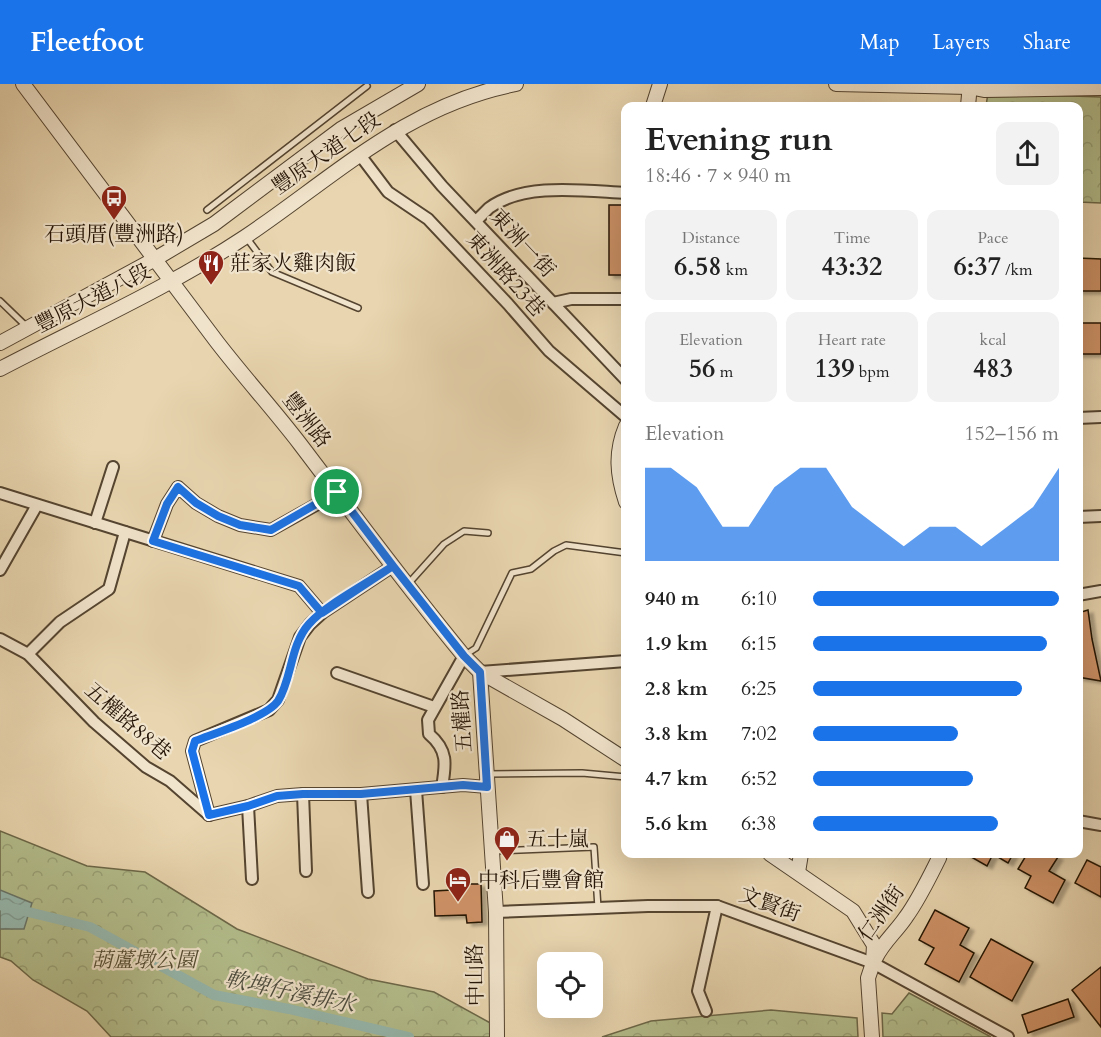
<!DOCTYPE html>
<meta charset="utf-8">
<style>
:root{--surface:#fff;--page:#f2f2f2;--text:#222;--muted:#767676;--accent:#1a73e8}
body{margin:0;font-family:Cardo,"Noto Serif TC",serif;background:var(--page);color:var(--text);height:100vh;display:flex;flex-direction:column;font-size:22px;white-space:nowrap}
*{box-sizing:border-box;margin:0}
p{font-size:20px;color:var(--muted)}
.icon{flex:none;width:33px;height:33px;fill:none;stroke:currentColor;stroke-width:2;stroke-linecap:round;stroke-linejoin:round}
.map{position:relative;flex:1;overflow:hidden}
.side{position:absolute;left:621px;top:18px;width:462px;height:756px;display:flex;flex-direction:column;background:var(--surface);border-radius:12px;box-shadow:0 6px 24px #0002}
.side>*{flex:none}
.buttons{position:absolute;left:537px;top:868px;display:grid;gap:12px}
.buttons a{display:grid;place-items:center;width:66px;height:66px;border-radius:12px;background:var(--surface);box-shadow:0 6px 24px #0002;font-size:30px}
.pin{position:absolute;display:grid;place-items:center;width:51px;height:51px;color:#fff;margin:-26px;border:3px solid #fff;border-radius:50%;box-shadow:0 2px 6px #0007}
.round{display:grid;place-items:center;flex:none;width:63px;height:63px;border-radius:12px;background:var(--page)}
.headline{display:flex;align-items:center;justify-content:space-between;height:102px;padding:0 24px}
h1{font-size:33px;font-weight:700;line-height:45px}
.metrics{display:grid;grid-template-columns:repeat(3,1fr);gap:9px;height:102px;padding:6px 24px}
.metrics div{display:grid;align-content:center;border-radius:12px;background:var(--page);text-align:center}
.metrics b{font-size:26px;font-weight:700}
.metrics small{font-size:16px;font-weight:400}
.metrics p{font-size:16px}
.chart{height:168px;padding:12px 24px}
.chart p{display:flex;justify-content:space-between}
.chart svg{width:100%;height:108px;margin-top:6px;fill:var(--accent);opacity:.7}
ul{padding:0 24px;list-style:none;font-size:20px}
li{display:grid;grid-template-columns:96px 72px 1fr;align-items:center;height:45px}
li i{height:15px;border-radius:8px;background:var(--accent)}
header{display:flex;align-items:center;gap:36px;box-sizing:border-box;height:84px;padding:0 30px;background:var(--accent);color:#fff}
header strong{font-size:28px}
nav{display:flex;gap:33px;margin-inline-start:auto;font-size:21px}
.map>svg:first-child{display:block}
</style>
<header>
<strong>Fleetfoot</strong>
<nav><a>Map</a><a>Layers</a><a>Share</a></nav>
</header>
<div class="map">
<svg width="1101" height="953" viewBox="0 0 1101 953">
<defs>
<pattern id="park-crowns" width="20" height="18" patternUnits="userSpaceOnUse" patternTransform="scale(1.5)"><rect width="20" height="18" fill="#b4be8d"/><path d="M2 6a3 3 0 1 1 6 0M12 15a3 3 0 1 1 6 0" fill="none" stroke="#9aa278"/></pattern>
<pattern id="water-waves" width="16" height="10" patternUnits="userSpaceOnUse" patternTransform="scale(1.5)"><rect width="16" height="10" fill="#97b9af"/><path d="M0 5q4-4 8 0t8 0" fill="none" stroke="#829e95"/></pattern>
<filter id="shadow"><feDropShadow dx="5" dy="3" stdDeviation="1.5" flood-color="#0004"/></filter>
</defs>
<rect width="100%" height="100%" fill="#e9d6b0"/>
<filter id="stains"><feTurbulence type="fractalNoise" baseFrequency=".00333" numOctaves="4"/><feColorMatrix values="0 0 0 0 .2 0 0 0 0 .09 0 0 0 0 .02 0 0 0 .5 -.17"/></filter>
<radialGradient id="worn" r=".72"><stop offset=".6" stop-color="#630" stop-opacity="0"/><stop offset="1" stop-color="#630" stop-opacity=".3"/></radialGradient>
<g fill="url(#park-crowns)" stroke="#6c6849" stroke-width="1.5">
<path d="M988 9 1101 13V119L1079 118 1078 22H986Z"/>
<path d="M0 747 87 782 145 788 237 845 368 895 434 908 494 941V953H111L87 927 33 896 11 877 0 873Z"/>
<path d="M909 909 991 953H883L882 929 892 930Z"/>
<path d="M771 926 857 934 858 953H602L651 937Z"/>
</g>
<path fill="url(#water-waves)" stroke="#69776b" stroke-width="1.5" d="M0 806 32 819 24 845H0Z"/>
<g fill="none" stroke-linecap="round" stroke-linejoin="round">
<path stroke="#97b9af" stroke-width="10" d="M0 821 90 843 214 911 289 925 409 953"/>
</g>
<g fill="#d09367" stroke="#231305" stroke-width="1.5" filter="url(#shadow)">
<rect x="609" y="121" width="17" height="70"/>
<path d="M1078 174 1101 175V207H1078Z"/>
<rect x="1078" y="239" width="23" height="31"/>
<path d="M1088 526 1092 555 1101 597 1078 593V529Z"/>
<path d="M966 770H1013L1008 779 993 770 987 782Z"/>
<path d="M1027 770H1052L1058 773 1049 787 1065 796 1053 819 1025 804 1031 792 1018 785Z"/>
<path d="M1087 776 1101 783V813L1075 799Z"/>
<path d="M450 800H481L482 838 467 839 466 831 435 832 434 807 451 806Z"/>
<path d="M935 826 969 844 960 861 974 869 959 898 925 880 934 864 919 856Z"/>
<path d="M991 855 1033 878 1012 917 970 893Z"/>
<path d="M1101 883V943L1072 906Z"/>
<path d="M1068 915 1074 933 1028 949 1022 931Z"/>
</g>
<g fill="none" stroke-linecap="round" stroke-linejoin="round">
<g stroke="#544430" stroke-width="8">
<g id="service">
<path d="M207 126 367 2"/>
<path d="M246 153 272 188 358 224"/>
<path d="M0 217 27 243"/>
<path d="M409 499 444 460 464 447 488 449"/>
<path d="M465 571 476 564 512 489 531 485 554 467 566 461 626 469"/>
<path d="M488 690 582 689 626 693"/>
<path d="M494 767 594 763 598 824"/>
</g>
</g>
<g stroke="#544430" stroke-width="14">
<g id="minor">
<path d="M395 46 442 102 626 296"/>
<path d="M360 71 388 108 428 135 508 220 549 267 626 333"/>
<path d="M476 137C480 133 485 128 489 124 524 98 585 107 626 109"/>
<path d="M553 219 571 215H626"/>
<path d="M1078 334 1101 333"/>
<path d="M0 409 299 502 322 529"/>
<path d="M1078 433 1101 432"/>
<path d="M95 439 113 383"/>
<path d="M153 457 167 420 178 403 196 419 218 432 240 441 271 446 337 409"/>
<path d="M0 486 37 421"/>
<path d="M1078 511 1101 507"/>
<path d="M0 555 28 570 94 638 146 683 170 697 209 731"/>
<path d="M28 570 60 538 109 505 125 448"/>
<path d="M480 588 626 577"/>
<path d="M337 589 434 623"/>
<path d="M442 703C446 680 448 666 429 650L428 636 464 572"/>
<path d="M416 706 423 800"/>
<path d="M303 710 306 787"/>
<path d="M361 710 368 808"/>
<path d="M248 722 252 795"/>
<path d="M209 731 192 667 195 657 269 626 278 616 300 553 310 540 322 529 393 482"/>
<path d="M209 731 248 722 277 712 303 710H361L463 701 487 703"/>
<path d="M1078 737 1101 741"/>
<path d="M496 828 648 822H717L873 879 1008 953"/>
<path d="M706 927 698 907 717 822"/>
</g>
</g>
<g stroke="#544430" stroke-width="16">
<g id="tertiary">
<path d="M23 0C87 86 152 172 217 258 244 293 273 325 300 360 354 431 407 503 464 572L480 588 563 635 626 676"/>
<path d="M836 0 969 3 984 6 1101 4"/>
<path d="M653 22 660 0"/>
<path d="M968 22 970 0"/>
<path d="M0 259 155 175 214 140 341 45 418 0"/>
<path d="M0 285C82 242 168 204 245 153 334 93 407 21 516 0"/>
<path d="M626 342C615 368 617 391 626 418"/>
<path d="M480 588 496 828 497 953"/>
<path d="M770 770 853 827 874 861 873 879 868 894 872 953"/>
<path d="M798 788 801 770"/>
<path d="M875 875C883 858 896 848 906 833 919 815 929 794 939 774L940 770"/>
</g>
</g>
<use href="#service" stroke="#f1e4cc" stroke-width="5"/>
<use href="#minor" stroke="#f1e4cc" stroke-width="10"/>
<use href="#tertiary" stroke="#f1e4cc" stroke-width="14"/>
</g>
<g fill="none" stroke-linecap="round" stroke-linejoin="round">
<g stroke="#fff" stroke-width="12">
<path id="route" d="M337 408 271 446 240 441 218 432 196 419 178 403 167 420 153 457 299 502 322 529 393 482 464 572 480 588 487 703 463 701 361 710H303L277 712 248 722 209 731 192 667 195 657C215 649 267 633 278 617 292 595 290 561 309 540 327 520 369 498 393 482L337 408"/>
</g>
<use href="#route" stroke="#1a73e8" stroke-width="8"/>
</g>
<defs>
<g id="bus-pin" transform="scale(1.35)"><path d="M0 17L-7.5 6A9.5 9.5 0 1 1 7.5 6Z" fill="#8f2418" stroke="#f1e4cc"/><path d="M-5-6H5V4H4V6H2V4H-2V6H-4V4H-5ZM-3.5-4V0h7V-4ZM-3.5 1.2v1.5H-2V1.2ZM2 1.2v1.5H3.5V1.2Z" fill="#fff"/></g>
<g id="restaurant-pin" transform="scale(1.35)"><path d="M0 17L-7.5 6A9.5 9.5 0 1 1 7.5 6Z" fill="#8f2418" stroke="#f1e4cc"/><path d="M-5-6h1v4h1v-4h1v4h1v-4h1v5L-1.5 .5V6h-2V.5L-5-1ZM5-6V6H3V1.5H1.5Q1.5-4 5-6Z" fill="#fff"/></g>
<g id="shop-pin" transform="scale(1.35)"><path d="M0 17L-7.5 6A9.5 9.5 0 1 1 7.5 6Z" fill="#8f2418" stroke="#f1e4cc"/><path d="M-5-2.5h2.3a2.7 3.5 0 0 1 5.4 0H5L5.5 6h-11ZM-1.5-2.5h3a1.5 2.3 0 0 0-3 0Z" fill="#fff"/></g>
<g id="hotel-pin" transform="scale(1.35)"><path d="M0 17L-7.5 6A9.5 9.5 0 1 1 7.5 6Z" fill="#8f2418" stroke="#f1e4cc"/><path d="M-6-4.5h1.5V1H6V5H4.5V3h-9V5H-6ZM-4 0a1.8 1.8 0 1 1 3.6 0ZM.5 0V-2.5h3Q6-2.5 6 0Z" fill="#fff"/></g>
</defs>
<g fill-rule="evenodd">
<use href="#bus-pin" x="114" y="114"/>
<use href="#restaurant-pin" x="211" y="179"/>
<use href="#shop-pin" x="507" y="755"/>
<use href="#hotel-pin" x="458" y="796"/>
</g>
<g text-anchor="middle" stroke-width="4.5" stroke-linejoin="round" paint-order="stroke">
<g font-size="21" fill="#231305" stroke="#f1e4cc">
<text transform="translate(326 69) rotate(-35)" y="7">豐原大道七段</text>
<text transform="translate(523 159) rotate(47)" y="7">東洲一街</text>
<text transform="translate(506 190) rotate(48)" y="7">東洲路23巷</text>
<text transform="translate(93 214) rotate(-27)" y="7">豐原大道八段</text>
<text transform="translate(307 336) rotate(52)" y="7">豐洲路</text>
<text transform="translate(128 637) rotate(41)" y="7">五權路88巷</text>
<text transform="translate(462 637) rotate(-94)" y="7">五權路</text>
<text transform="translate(770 820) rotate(20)" y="7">文賢街</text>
<text transform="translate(881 829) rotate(-55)" y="7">仁洲街</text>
<text transform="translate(475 891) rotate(-91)" y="7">中山路</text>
</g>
<g font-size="21" fill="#231305" stroke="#f1e4cc" text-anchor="start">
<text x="114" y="157" text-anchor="middle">石頭厝(豐洲路)</text>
<text x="230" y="186">莊家火雞肉飯</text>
<text x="526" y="762">五十嵐</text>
<text x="478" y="803">中科后豐會館</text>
</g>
<g font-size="21" font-style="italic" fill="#564f35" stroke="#f1e4cc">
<text x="144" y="883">葫蘆墩公園</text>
</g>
<g font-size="22" font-style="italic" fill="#4c4d40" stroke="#f1e4cc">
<text transform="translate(290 907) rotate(12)" y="8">軟埤仔溪排水</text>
</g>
</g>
<rect width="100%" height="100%" filter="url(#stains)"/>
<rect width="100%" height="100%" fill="url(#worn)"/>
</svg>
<div class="buttons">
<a><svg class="icon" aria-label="locate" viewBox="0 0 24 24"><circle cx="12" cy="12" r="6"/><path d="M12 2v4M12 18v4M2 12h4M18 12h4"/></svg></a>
</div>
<div class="pin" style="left:337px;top:408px;background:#1e9e55"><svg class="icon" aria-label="arrive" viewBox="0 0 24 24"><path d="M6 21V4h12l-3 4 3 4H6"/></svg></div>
<section class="side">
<div class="headline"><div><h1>Evening run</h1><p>18:46 · 7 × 940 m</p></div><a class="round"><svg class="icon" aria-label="share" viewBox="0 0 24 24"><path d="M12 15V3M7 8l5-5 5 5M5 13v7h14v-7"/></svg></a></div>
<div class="metrics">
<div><p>Distance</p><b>6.58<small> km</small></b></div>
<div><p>Time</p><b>43:32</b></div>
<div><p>Pace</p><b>6:37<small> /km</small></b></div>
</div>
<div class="metrics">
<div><p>Elevation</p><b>56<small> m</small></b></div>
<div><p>Heart rate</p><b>139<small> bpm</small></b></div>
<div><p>kcal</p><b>483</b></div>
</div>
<div class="chart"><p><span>Elevation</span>152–156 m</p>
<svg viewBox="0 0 160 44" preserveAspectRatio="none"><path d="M0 44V6L10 6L20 14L30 30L40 30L50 14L60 6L70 6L80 22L90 30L100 38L110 30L120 30L130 38L140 30L150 22L160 6V44z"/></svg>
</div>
<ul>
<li><b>940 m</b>6:10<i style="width:100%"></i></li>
<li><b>1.9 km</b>6:15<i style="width:95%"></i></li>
<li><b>2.8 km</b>6:25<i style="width:85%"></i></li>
<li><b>3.8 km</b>7:02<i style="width:59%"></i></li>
<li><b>4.7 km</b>6:52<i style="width:65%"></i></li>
<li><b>5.6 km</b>6:38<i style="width:75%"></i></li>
</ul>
</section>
</div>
